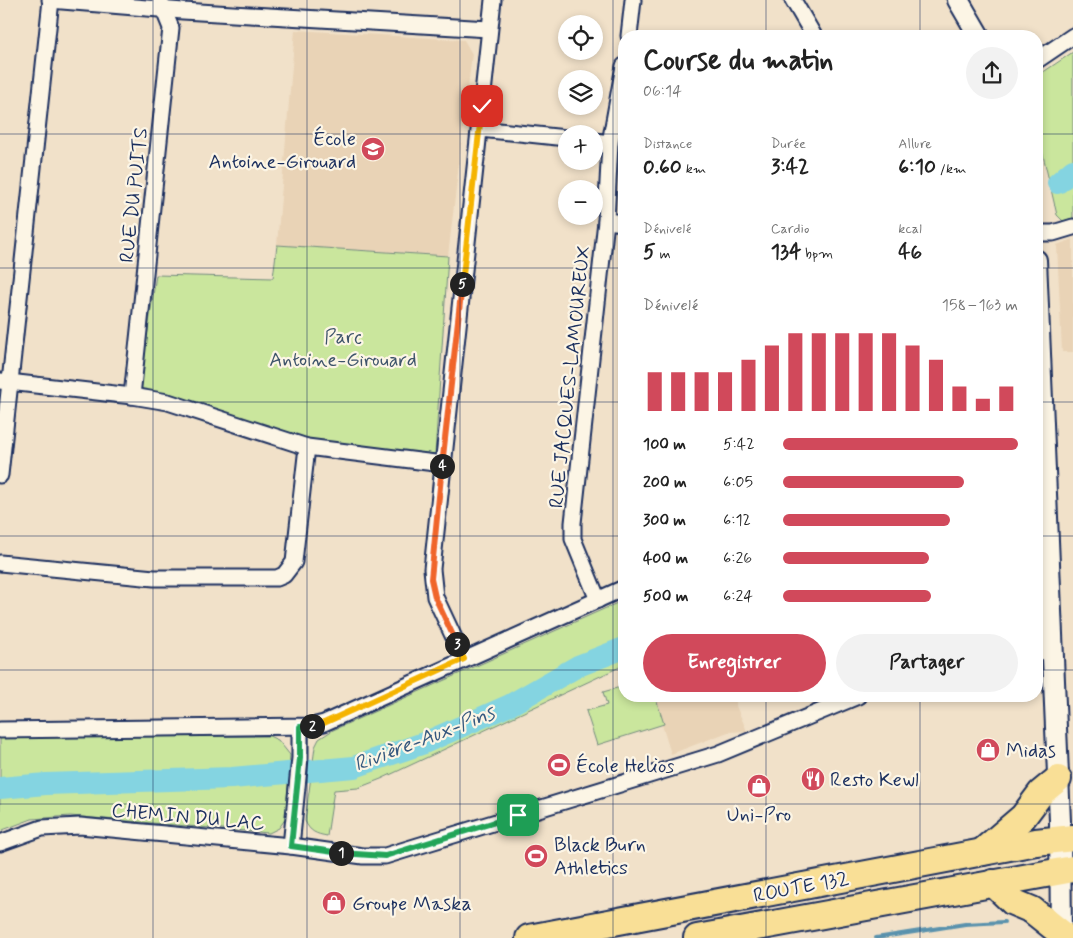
<!DOCTYPE html>
<html lang="fr">
<meta charset="utf-8">
<style>
:root{--surface:#fff;--page:#f2f2f2;--text:#222;--muted:#767676;--accent:#d1495b}
body{margin:0;font-family:Mynerve,sans-serif;background:var(--page);color:var(--text);height:100vh;display:flex;flex-direction:column;font-size:19px;white-space:nowrap}
*{box-sizing:border-box;margin:0}
p{font-size:16px;color:var(--muted)}
.icon{flex:none;width:28px;height:28px;fill:none;stroke:currentColor;stroke-width:2;stroke-linecap:round;stroke-linejoin:round}
.map{position:relative;flex:1;overflow:hidden}
.side{position:absolute;left:618px;top:30px;width:425px;height:672px;display:flex;flex-direction:column;background:var(--surface);border-radius:20px;box-shadow:0 2px 8px #0003}
.side>*{flex:none}
.buttons{position:absolute;left:558px;top:15px;display:grid;gap:10px}
.buttons a{display:grid;place-items:center;width:45px;height:45px;border-radius:50%;background:var(--surface);box-shadow:0 2px 8px #0003;font-size:25px}
.pin{position:absolute;display:grid;place-items:center;width:42px;height:42px;color:#fff;margin:-21px;border-radius:10px;box-shadow:0 2px 8px #0006}
.km{position:absolute;width:25px;height:25px;margin:-12px;border-radius:50%;background:#222;color:#fff;font-size:14px;line-height:25px;text-align:center}
.round{display:grid;place-items:center;flex:none;width:52px;height:52px;border-radius:26px;background:var(--page)}
.overview{display:flex;align-items:center;justify-content:space-between;height:85px;padding:0 25px}
h1{font-size:28px;font-weight:700;line-height:38px}
.metrics{display:grid;grid-template-columns:repeat(3,1fr);gap:8px;height:85px;padding:5px 25px}
.metrics div{display:grid;align-content:center}
.metrics b{font-size:21px;font-weight:700}
.metrics small{font-size:14px;font-weight:400}
.metrics p{font-size:14px}
.chart{height:140px;padding:10px 25px}
.chart p{display:flex;justify-content:space-between}
.chart svg{width:100%;height:90px;margin-top:5px;stroke:var(--accent);stroke-width:6}
.button{display:flex;gap:10px;margin-top:auto;padding:10px 25px}
.button a{flex:1;height:58px;border-radius:30px;background:var(--accent);color:#fff;font-size:20px;font-weight:700;line-height:58px;text-align:center}
.button a+a{background:var(--page);color:var(--text)}
ul{padding:0 25px;list-style:none;font-size:16px}
li{display:grid;grid-template-columns:80px 60px 1fr;align-items:center;height:38px}
li i{height:12px;border-radius:6px;background:var(--accent)}
.map>svg:first-child{display:block}
</style>
<div class="map">
<svg width="1073" height="938" viewBox="0 0 1073 938">
<rect width="100%" height="100%" fill="#f1e1c9"/>
<filter id="ink" filterUnits="userSpaceOnUse"><feTurbulence type="fractalNoise" baseFrequency=".02" numOctaves="2"/><feDisplacementMap in="SourceGraphic" scale="10" xChannelSelector="R" yChannelSelector="G"/><feConvolveMatrix kernelMatrix="1 2 1 2 8 2 1 2 1" color-interpolation-filters="sRGB"/></filter>
<g filter="url(#ink)">
<g fill="#e9d3b6">
<path d="M295 30 464 40 472 54 448 256 277 245Z"/>
<path d="M1073 239V352H1062L1057 245Z"/>
<path d="M653 696H736V706L747 731 728 732 671 754Z"/>
</g>
<g fill="#cae69d" stroke="#728a7e">
<path d="M1073 52V218L1063 221 1057 215 1036 125V77Z"/>
<path d="M277 245 448 256 435 454 321 443 139 392 156 275 273 278Z"/>
<path d="M624 600V665L381 779 358 788 334 790 327 836C316 834 310 832 305 821L315 747 319 739 333 730Z"/>
<path d="M624 686V696H655L664 724 597 745 586 711 607 705 603 692Z"/>
<path d="M269 736 278 740 290 755 286 818 279 828 269 833 70 816 32 819 0 831V737Z"/>
</g>
<g fill="none" stroke-linecap="round" stroke-linejoin="round">
<path stroke="#5a92ad" stroke-width="4" d="M876 938 965 924 1004 922"/>
<g stroke="#84d4e1" stroke-width="22">
<path d="M1058 183 1073 170"/>
<path d="M0 788 46 784 232 778 354 767 424 743 510 705 578 666 624 648"/>
</g>
<g stroke="#1b2f5e" stroke-width="19">
<g id="street">
<path d="M50 0 183 11 489 29"/>
<path d="M793 0 814 36"/>
<path d="M629 36 633 0"/>
<path d="M1036 61 1073 36"/>
<path d="M480 129 566 138"/>
<path d="M594 141 610 143"/>
<path d="M606 221 624 223"/>
<path d="M1036 233H1053L1073 227"/>
<path d="M0 381 132 396 168 402 307 447 443 464"/>
<path d="M132 396 171 28 160 1"/>
<path d="M0 475 51 0"/>
<path d="M0 563 154 578H277L284 575 294 562 307 447"/>
<path d="M598 600 573 539V523L606 221 610 143 624 66"/>
<path d="M1036 652 1053 651"/>
<path d="M464 659 435 597 432 569 493 0"/>
<path d="M0 730 312 726 324 723 624 588"/>
<path d="M0 843 42 828 80 826 291 846 363 856H385L718 754 858 696"/>
<path d="M291 846 300 758V727"/>
</g>
</g>
<g stroke="#1b2f5e" stroke-width="24">
<g id="secondary">
<path d="M958 0 979 36"/>
<path d="M1036 260 1060 821 1061 938"/>
</g>
</g>
<g stroke="#1b2f5e" stroke-width="30">
<g id="highway">
<path d="M982 852 1023 817 1041 793 1058 779"/>
<path d="M993 883 1013 902 1032 910 1061 933"/>
<path d="M529 938 1036 842 1073 838"/>
<path d="M697 938 1073 869"/>
</g>
</g>
<use href="#street" stroke="#fcf5e5" stroke-width="15"/>
<use href="#secondary" stroke="#fcf5e5" stroke-width="20"/>
<use href="#highway" stroke="#f9df96" stroke-width="26"/>
</g>
</g>
<g fill="none" stroke-linecap="round" stroke-linejoin="round" filter="url(#ink)">
<g stroke="#fff" stroke-width="10">
<path id="split-1" d="M341 853 385 856 518 815"/>
</g>
<g stroke="#fff" stroke-width="10">
<path id="split-2" d="M312 726 300 727V758L291 846 341 853"/>
</g>
<g stroke="#fff" stroke-width="10">
<path id="split-3" d="M312 726 324 723 464 659 457 644"/>
</g>
<g stroke="#fff" stroke-width="10">
<path id="split-4" d="M442 466 431 579 435 597 457 644"/>
</g>
<g stroke="#fff" stroke-width="10">
<path id="split-5" d="M442 466 462 284"/>
</g>
<g stroke="#fff" stroke-width="10">
<path id="split-6" d="M462 284 482 106"/>
</g>
<use href="#split-1" stroke="#22a559" stroke-width="6"/>
<use href="#split-2" stroke="#22a559" stroke-width="6"/>
<use href="#split-3" stroke="#f5b400" stroke-width="6"/>
<use href="#split-4" stroke="#f0652b" stroke-width="6"/>
<use href="#split-5" stroke="#f0652b" stroke-width="6"/>
<use href="#split-6" stroke="#f5b400" stroke-width="6"/>
</g>
<path fill="none" stroke="#1b2f5e" stroke-width="1" stroke-opacity="0.55" d="M153 0V938M307 0V938M460 0V938M613 0V938M766 0V36M920 0V36M0 134H566M594 134H624M1036 134H1073M0 268H624M1036 268H1073M0 402H624M1036 402H1073M0 536H624M1036 536H1073M0 670H624M1036 670H1073M766 696V938M920 696V938M0 804H1073"/>
<defs>
<g id="school-disc" transform="scale(1.25)"><circle r="9.5" fill="#d1495b" stroke="#fcf5e5"/><path d="M0-5L7-2L0 1L-7-2ZM-4 1L0 2.5L4 1V4Q0 6-4 4Z" fill="#fff"/></g>
<g id="shop-disc" transform="scale(1.25)"><circle r="9.5" fill="#d1495b" stroke="#fcf5e5"/><path d="M-5-2.5h2.3a2.7 3.5 0 0 1 5.4 0H5L5.5 6h-11ZM-1.5-2.5h3a1.5 2.3 0 0 0-3 0Z" fill="#fff"/></g>
<g id="stadium-disc" transform="scale(1.25)"><circle r="9.5" fill="#d1495b" stroke="#fcf5e5"/><path d="M0-5a6.5 5 0 1 0 0 10a6.5 5 0 1 0 0-10ZM-3.5-1.8h7v3.6h-7Z" fill="#fff"/></g>
<g id="restaurant-disc" transform="scale(1.25)"><circle r="9.5" fill="#d1495b" stroke="#fcf5e5"/><path d="M-5-6h1v4h1v-4h1v4h1v-4h1v5L-1.5 .5V6h-2V.5L-5-1ZM5-6V6H3V1.5H1.5Q1.5-4 5-6Z" fill="#fff"/></g>
</defs>
<g fill-rule="evenodd">
<use href="#school-disc" x="373" y="149"/>
<use href="#shop-disc" x="988" y="750"/>
<use href="#stadium-disc" x="559" y="765"/>
<use href="#restaurant-disc" x="813" y="779"/>
<use href="#shop-disc" x="759" y="786"/>
<use href="#stadium-disc" x="536" y="856"/>
<use href="#shop-disc" x="334" y="903"/>
</g>
<g text-anchor="middle" stroke-width="4.5" stroke-linejoin="round" paint-order="stroke">
<g font-size="20" fill="#1b2f5e" stroke="#fcf5e5" text-anchor="start">
<text x="356" y="145" text-anchor="end">École<tspan x="356" dy="23">Antoine-Girouard</tspan></text>
<text x="1006" y="757">Midas</text>
<text x="576" y="772">École Helios</text>
<text x="830" y="786">Resto Kewl</text>
<text x="759" y="821" text-anchor="middle">Uni-Pro</text>
<text x="554" y="851">Black Burn<tspan x="554" dy="23">Athletics</tspan></text>
<text x="352" y="910">Groupe Maska</text>
</g>
<g font-size="20" fill="#1b2f5e" stroke="#fcf5e5">
<text transform="translate(133 195) rotate(-84)" y="7">RUE DU PUITS</text>
<text transform="translate(569 377) rotate(-84)" y="7">RUE JACQUES-LAMOUREUX</text>
<text transform="translate(188 816) rotate(5)" y="7">CHEMIN DU LAC</text>
<text transform="translate(801 886) rotate(-11)" y="7">ROUTE 132</text>
</g>
<g font-size="20" fill="#3e546b" stroke="#fcf5e5">
<text x="343" y="343">Parc<tspan x="343" dy="23">Antoine-Girouard</tspan></text>
</g>
<g font-size="21" font-style="italic" fill="#35587f" stroke="#fcf5e5">
<text transform="translate(424 738) rotate(-21)" y="7">Rivière-Aux-Pins</text>
</g>
</g>
</svg>
<div class="buttons">
<a><svg class="icon" aria-label="locate" viewBox="0 0 24 24"><circle cx="12" cy="12" r="6"/><path d="M12 2v4M12 18v4M2 12h4M18 12h4"/></svg></a>
<a><svg class="icon" aria-label="layers" viewBox="0 0 24 24"><path d="M12 4l9 5-9 5-9-5zM3 14l9 5 9-5"/></svg></a>
<a>+</a>
<a>−</a>
</div>
<div class="pin" style="left:518px;top:815px;background:#1e9e55"><svg class="icon" aria-label="arrive" viewBox="0 0 24 24"><path d="M6 21V4h12l-3 4 3 4H6"/></svg></div>
<div class="pin" style="left:482px;top:106px;background:#d93025"><svg class="icon" aria-label="check" viewBox="0 0 24 24"><path d="M5 12l5 5 9-10"/></svg></div>
<b class="km" style="left:341px;top:853px">1</b>
<b class="km" style="left:312px;top:726px">2</b>
<b class="km" style="left:457px;top:644px">3</b>
<b class="km" style="left:442px;top:466px">4</b>
<b class="km" style="left:462px;top:284px">5</b>
<section class="side">
<div class="overview"><div><h1>Course du matin</h1><p>06:14</p></div><a class="round"><svg class="icon" aria-label="share" viewBox="0 0 24 24"><path d="M12 15V3M7 8l5-5 5 5M5 13v7h14v-7"/></svg></a></div>
<div class="metrics">
<div><p>Distance</p><b>0.60<small> km</small></b></div>
<div><p>Durée</p><b>3:42</b></div>
<div><p>Allure</p><b>6:10<small> /km</small></b></div>
</div>
<div class="metrics">
<div><p>Dénivelé</p><b>5<small> m</small></b></div>
<div><p>Cardio</p><b>134<small> bpm</small></b></div>
<div><p>kcal</p><b>46</b></div>
</div>
<div class="chart"><p><span>Dénivelé</span>158–163 m</p>
<svg viewBox="0 0 160 44" preserveAspectRatio="none"><path d="M5 44V25M15 44V25M25 44V25M35 44V25M45 44V19M55 44V12M65 44V6M75 44V6M85 44V6M95 44V6M105 44V6M115 44V12M125 44V19M135 44V32M145 44V38M155 44V32"/></svg>
</div>
<ul>
<li><b>100 m</b>5:42<i style="width:100%"></i></li>
<li><b>200 m</b>6:05<i style="width:77%"></i></li>
<li><b>300 m</b>6:12<i style="width:71%"></i></li>
<li><b>400 m</b>6:26<i style="width:62%"></i></li>
<li><b>500 m</b>6:24<i style="width:63%"></i></li>
</ul>
<div class="button"><a>Enregistrer</a><a>Partager</a></div>
</section>
</div>
